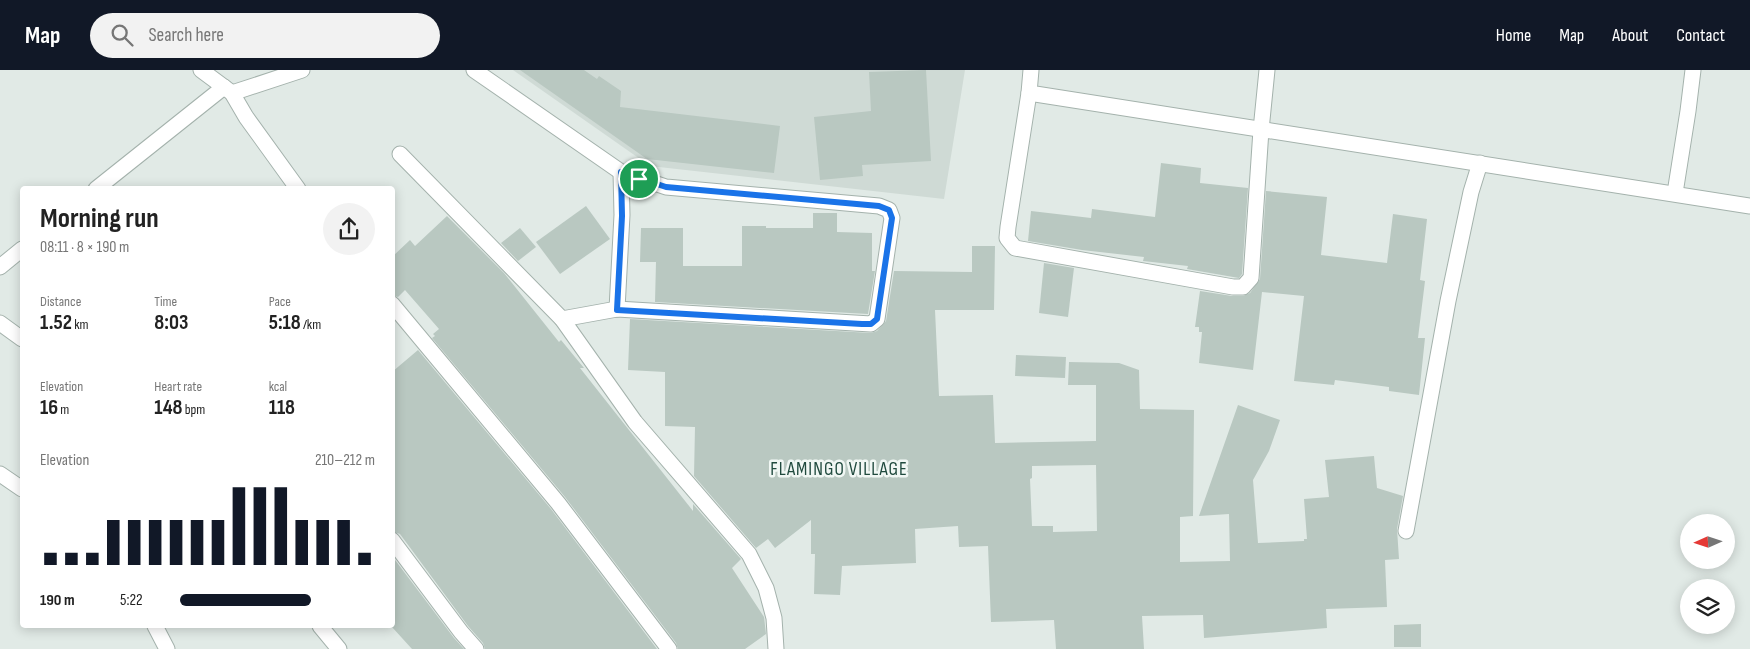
<!DOCTYPE html>
<meta charset="utf-8">
<style>
:root{--surface:#fff;--page:#f2f2f2;--text:#222;--muted:#767676;--accent:#111827}
body{margin:0;font-family:"Sofia Sans Condensed",sans-serif;background:var(--page);color:var(--text);height:100vh;display:flex;flex-direction:column;font-size:19px;white-space:nowrap}
*{box-sizing:border-box;margin:0}
p{font-size:16px;color:var(--muted)}
.icon{flex:none;width:28px;height:28px;fill:none;stroke:currentColor;stroke-width:2;stroke-linecap:round;stroke-linejoin:round}
.map{position:relative;flex:1;overflow:hidden}
.drawer{position:absolute;left:20px;top:116px;width:375px;height:442px;display:flex;flex-direction:column;background:var(--surface);border-radius:5px;box-shadow:0 2px 12px #0003}
.drawer>*{flex:none}
.needle{width:32px;rotate:267deg}
.controls{position:absolute;left:1680px;top:444px;display:grid;gap:10px}
.controls a{display:grid;place-items:center;width:55px;height:55px;border-radius:50%;background:var(--surface);box-shadow:0 2px 12px #0003;font-size:25px}
.pin{position:absolute;display:grid;place-items:center;width:42px;height:42px;color:#fff;margin:-21px;border:2px solid #fff;border-radius:50%;box-shadow:0 1px 5px #0007}
.round{display:grid;place-items:center;flex:none;width:52px;height:52px;border-radius:26px;background:var(--page)}
.headline{display:flex;align-items:center;justify-content:space-between;height:85px;padding:0 20px}
h1{font-size:28px;font-weight:700;line-height:38px}
.figures{display:grid;grid-template-columns:repeat(3,1fr);gap:8px;height:85px;padding:5px 20px}
.figures div{display:grid;align-content:center}
.figures b{font-size:21px;font-weight:700}
.figures small{font-size:14px;font-weight:400}
.figures p{font-size:14px}
.chart{height:140px;padding:10px 20px}
.chart p{display:flex;justify-content:space-between}
.chart svg{width:100%;height:90px;margin-top:5px;stroke:var(--accent);stroke-width:6}
ul{padding:0 20px;list-style:none;font-size:16px}
li{display:grid;grid-template-columns:80px 60px 1fr;align-items:center;height:38px}
li i{height:12px;border-radius:6px;background:var(--accent)}
header{display:flex;align-items:center;gap:30px;box-sizing:border-box;height:70px;padding:0 25px;background:var(--accent);color:#fff}
header strong{font-size:24px}
nav{display:flex;gap:28px;margin-inline-start:auto;font-size:18px}
.search{width:350px;height:45px;background:var(--page);display:flex;align-items:center;gap:12px;box-sizing:border-box;padding:0 18px;border-radius:28px;color:var(--muted);font-size:19px}
.map>svg:first-child{display:block}
</style>
<header>
<strong>Map</strong>
<div class="search"><svg class="icon" aria-label="search" viewBox="0 0 24 24"><circle cx="10" cy="10" r="6"/><path d="M15 15l6 6"/></svg>Search here</div>
<nav><a>Home</a><a>Map</a><a>About</a><a>Contact</a></nav>
</header>
<div class="map">
<svg width="1750" height="579" viewBox="0 0 1750 579">
<rect width="100%" height="100%" fill="#e1eae6"/>
<path fill="#cfdad5" d="M513 0H965L944 129 650 96Z"/>
<g fill="#b9c8c1" fill-rule="evenodd">
<path d="M520 0H584L597 9 599 6 621 21 620 37 780 56 774 103 647 89Z"/>
<path d="M926 0 931 91 862 95 863 106 820 110 814 47 871 41 869 2Z"/>
<path d="M1161 93 1201 98 1200 113 1248 118 1242 204 1239 208 1187 199 1188 196 1143 191 1144 187 1082 180 1028 171 1031 141 1091 148 1092 139 1155 147Z"/>
<path d="M1266 121 1327 127 1321 185 1387 193 1393 144 1427 149 1420 210 1425 211 1418 268H1425L1419 325 1389 321V317L1335 310 1334 315 1294 311 1304 226 1262 222 1253 300 1199 293 1202 262H1199V257H1195L1200 221 1232 226H1243L1250 223 1260 209Z"/>
<path d="M586 136 610 169 560 204 536 172Z"/>
<path d="M813 143H837V162L872 163V201H875L868 244 655 232 656 192H640L641 158H683V196H742V156H766V158H813Z"/>
<path d="M447 146 504 203 559 272 561 270 584 298H580L693 441V434L741 489 732 498 764 547 766 564 745 579H678L676 573 565 427 432 268 435 266 433 264 439 259 405 220 398 227 392 225V187L410 170 415 176Z"/>
<path d="M520 158 536 177 518 191 501 173Z"/>
<path d="M972 176H995L994 240H935L939 326 993 325 995 373 1096 371V315H1068L1069 292 1119 293 1139 300 1140 339 1194 340 1193 446 1180 447V492L1230 491 1229 444 1199 446 1238 335 1280 350 1269 381 1253 410 1258 473 1304 471V469H1307L1304 429 1329 427 1325 390 1374 386 1377 418 1403 426 1397 459 1399 489 1385 490 1387 537 1326 539 1327 558 1204 568 1203 545 1142 546 1144 579H1056L1054 550 991 552 988 476 959 477 958 456 915 459 916 493 842 496 840 525 814 524 815 484H811V450L775 478 768 469 756 478 694 406 695 357 665 356V302L628 300 630 249 871 263 877 261 886 251 894 201 972 202ZM1096 395 1097 461 1053 462V456H1032L1030 409 1032 408V396Z"/>
<path d="M1044 193 1074 198 1068 247 1039 243Z"/>
<path d="M418 280 551 439 657 579H485L483 573 468 556 400 464 392 461V302Z"/>
<path d="M1016 285 1066 287 1065 308 1015 306Z"/>
<path d="M392 486 454 568 464 579H412L392 557Z"/>
<path d="M1421 554V577H1394V555Z"/>
</g>
<g fill="none" stroke-linecap="round" stroke-linejoin="round">
<g stroke="#a4b2ac" stroke-width="17">
<g id="street">
<path d="M201 0 232 23 246 47 298 119"/>
<path d="M474 0 621 102 666 117 879 136 889 140 892 148 877 249 871 254 617 239 562 249"/>
<path d="M1031 0 1029 23 1750 136"/>
<path d="M232 23 302 0"/>
<path d="M1029 23 1008 157 1007 168 1015 178 1233 217H1243L1251 208 1261 60 1267 0"/>
<path d="M400 84 562 249 635 352 749 484 766 518 774 548 776 579"/>
<path d="M96 119 224 17"/>
<path d="M1675 123 1688 41 1693 0"/>
<path d="M0 197 22 179"/>
<path d="M392 234 558 433 669 579"/>
<path d="M617 239 622 145 621 102"/>
<path d="M0 253 22 269"/>
<path d="M0 404 22 419"/>
<path d="M1406 461 1448 231 1471 122 1480 93"/>
<path d="M392 470 461 562 476 579"/>
<path d="M155 556 167 579"/>
<path d="M320 556 339 579"/>
</g>
</g>
<use href="#street" stroke="#fff" stroke-width="15"/>
</g>
<g fill="none" stroke-linecap="round" stroke-linejoin="round">
<g stroke="#fff" stroke-width="10">
<path id="route" d="M621 102 666 117 879 136 889 140 892 148 877 249 871 254H862L617 240 622 146Z"/>
</g>
<use href="#route" stroke="#1a73e8" stroke-width="6"/>
</g>
<g text-anchor="middle" stroke-width="5" stroke-linejoin="round" paint-order="stroke">
<g font-size="19" letter-spacing="1" fill="#204a3e" stroke="#f1f7f4">
<text x="839" y="405">FLAMINGO VILLAGE</text>
</g>
</g>
</svg>
<div class="controls">
<a><svg class="needle" viewBox="-14 -14 28 28"><path d="M0-13l5 13h-10z" fill="#e53935"/><path d="M0 13l5-13h-10z" fill="#767676"/></svg></a>
<a><svg class="icon" aria-label="layers" viewBox="0 0 24 24"><path d="M12 4l9 5-9 5-9-5zM3 14l9 5 9-5"/></svg></a>
</div>
<div class="pin" style="left:639px;top:109px;background:#1e9e55"><svg class="icon" aria-label="arrive" viewBox="0 0 24 24"><path d="M6 21V4h12l-3 4 3 4H6"/></svg></div>
<section class="drawer">
<div class="headline"><div><h1>Morning run</h1><p>08:11 · 8 × 190 m</p></div><a class="round"><svg class="icon" aria-label="share" viewBox="0 0 24 24"><path d="M12 15V3M7 8l5-5 5 5M5 13v7h14v-7"/></svg></a></div>
<div class="figures">
<div><p>Distance</p><b>1.52<small> km</small></b></div>
<div><p>Time</p><b>8:03</b></div>
<div><p>Pace</p><b>5:18<small> /km</small></b></div>
</div>
<div class="figures">
<div><p>Elevation</p><b>16<small> m</small></b></div>
<div><p>Heart rate</p><b>148<small> bpm</small></b></div>
<div><p>kcal</p><b>118</b></div>
</div>
<div class="chart"><p><span>Elevation</span>210–212 m</p>
<svg viewBox="0 0 160 44" preserveAspectRatio="none"><path d="M5 44V38M15 44V38M25 44V38M35 44V22M45 44V22M55 44V22M65 44V22M75 44V22M85 44V22M95 44V6M105 44V6M115 44V6M125 44V22M135 44V22M145 44V22M155 44V38"/></svg>
</div>
<ul>
<li><b>190 m</b>5:22<i style="width:67%"></i></li>
</ul>
</section>
</div>
